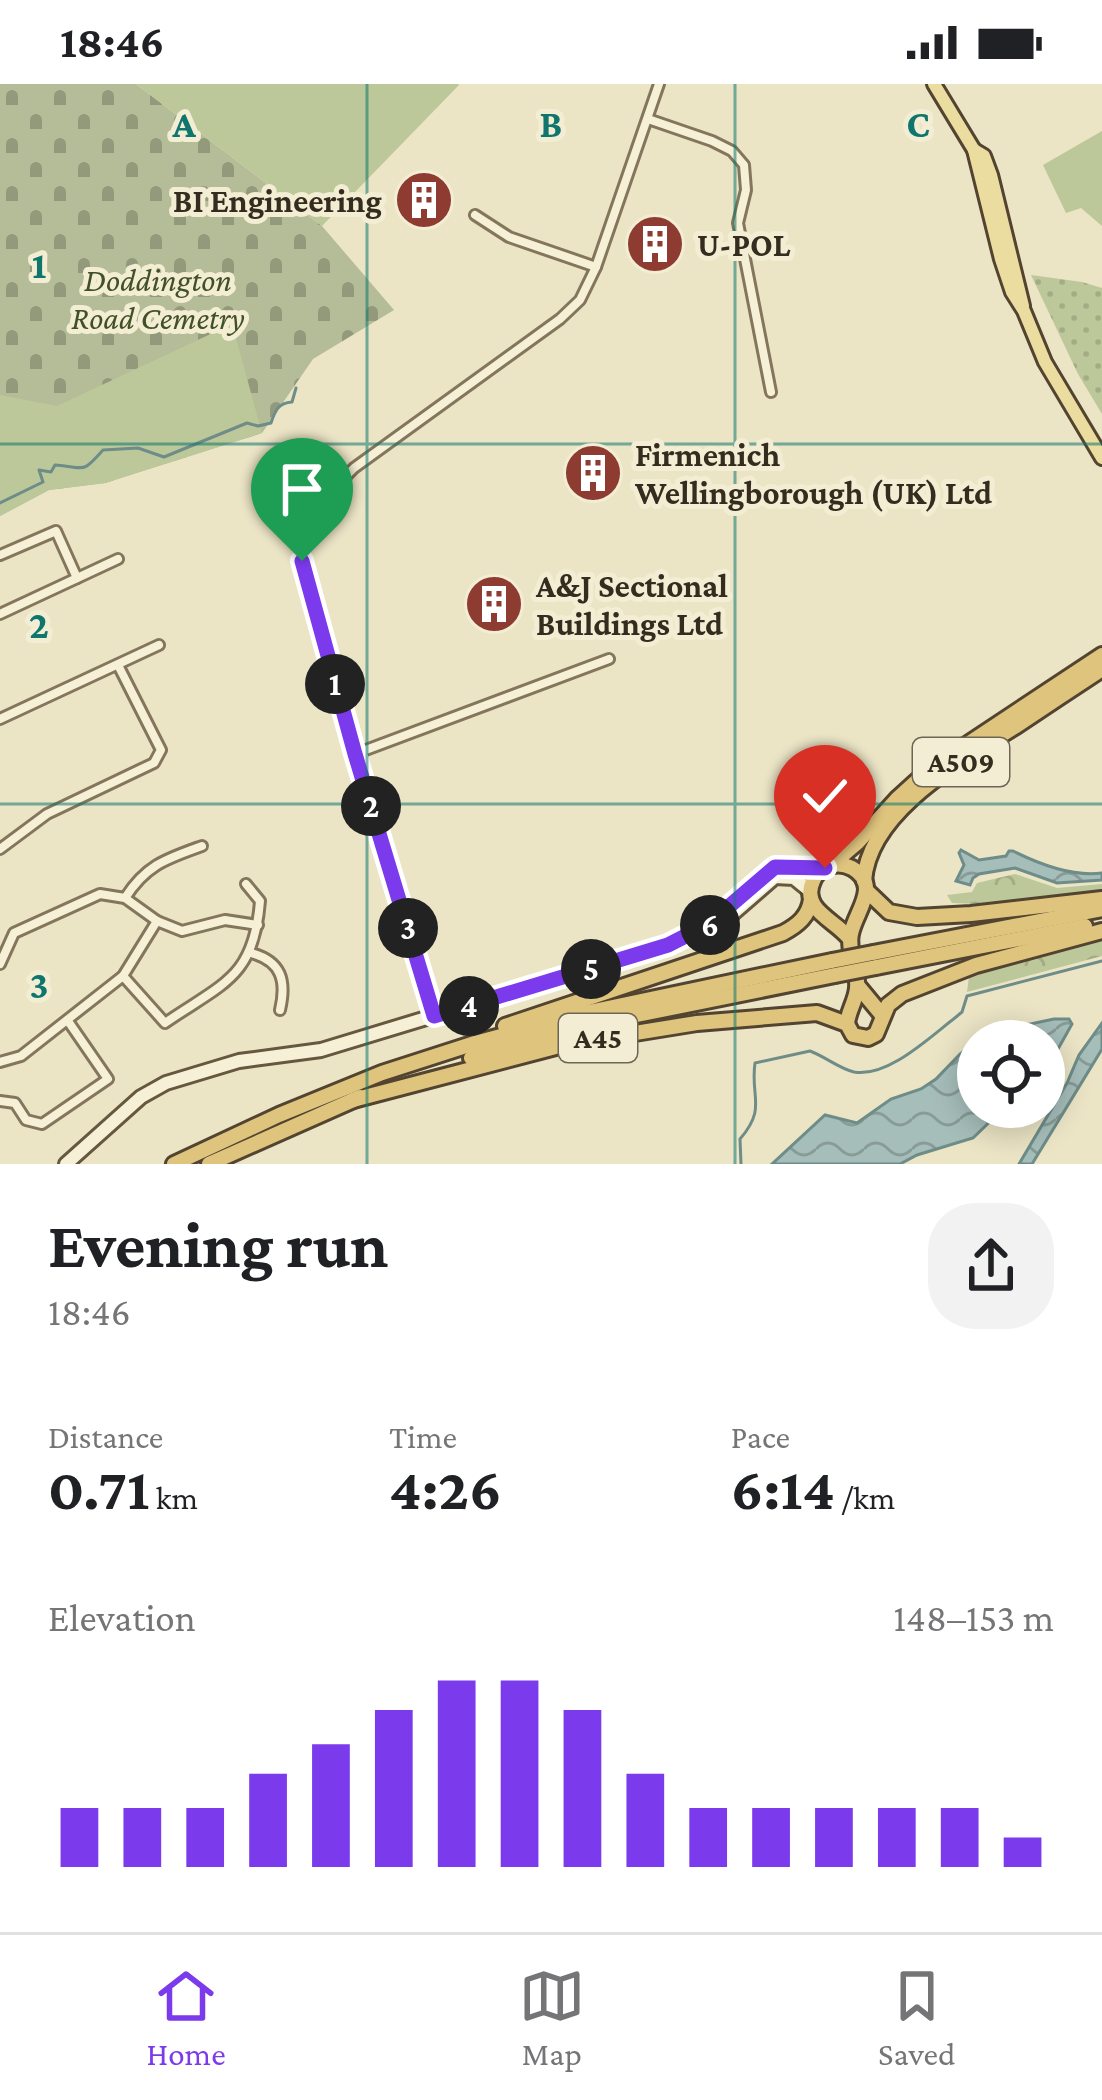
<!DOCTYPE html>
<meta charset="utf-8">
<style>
:root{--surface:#fff;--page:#f2f2f2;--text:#202124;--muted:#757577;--line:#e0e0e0;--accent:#7c3aed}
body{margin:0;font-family:"Crimson Pro",serif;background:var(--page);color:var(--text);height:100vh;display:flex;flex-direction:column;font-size:45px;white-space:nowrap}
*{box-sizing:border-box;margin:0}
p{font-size:39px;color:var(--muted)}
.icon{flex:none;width:66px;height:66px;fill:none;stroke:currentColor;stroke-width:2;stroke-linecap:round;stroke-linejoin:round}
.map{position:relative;height:1080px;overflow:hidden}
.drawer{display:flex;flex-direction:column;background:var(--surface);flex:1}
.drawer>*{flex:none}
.controls{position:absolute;left:957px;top:936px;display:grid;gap:24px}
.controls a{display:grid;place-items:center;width:108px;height:108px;border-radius:50%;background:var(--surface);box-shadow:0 6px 30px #0003;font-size:60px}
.pin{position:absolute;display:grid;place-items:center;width:102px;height:102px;color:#fff;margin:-123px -51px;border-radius:50% 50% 50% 0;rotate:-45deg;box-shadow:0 0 12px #0007}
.pin .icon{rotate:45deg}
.km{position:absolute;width:60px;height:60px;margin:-30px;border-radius:50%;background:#222;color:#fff;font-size:33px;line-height:60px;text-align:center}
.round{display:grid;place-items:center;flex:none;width:126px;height:126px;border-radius:48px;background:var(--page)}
.headline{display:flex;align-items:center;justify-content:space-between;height:204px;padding:0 48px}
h1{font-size:66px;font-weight:700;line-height:90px}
.figures{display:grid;grid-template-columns:repeat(3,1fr);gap:18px;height:204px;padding:12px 48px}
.figures div{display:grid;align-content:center}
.figures b{font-size:60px;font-weight:700}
.figures small{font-size:33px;font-weight:400}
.figures p{font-size:33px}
.chart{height:336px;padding:24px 48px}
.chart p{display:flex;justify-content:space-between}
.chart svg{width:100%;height:216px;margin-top:12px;stroke:var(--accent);stroke-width:6}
.status{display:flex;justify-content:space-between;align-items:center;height:84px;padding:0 60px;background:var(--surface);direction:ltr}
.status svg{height:33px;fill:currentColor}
.tabs{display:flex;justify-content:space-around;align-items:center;height:168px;border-top:3px solid var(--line);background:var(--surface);font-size:33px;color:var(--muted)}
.tabs a{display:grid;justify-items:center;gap:6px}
.tabs .active{color:var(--accent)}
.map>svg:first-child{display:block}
</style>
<div class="status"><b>18:46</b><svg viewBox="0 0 49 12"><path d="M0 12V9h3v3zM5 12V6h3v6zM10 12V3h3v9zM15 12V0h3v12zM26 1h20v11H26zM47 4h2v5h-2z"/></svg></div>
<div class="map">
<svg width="1102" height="1080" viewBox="0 0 1102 1080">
<defs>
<pattern id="grass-dots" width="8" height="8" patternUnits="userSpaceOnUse" patternTransform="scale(3)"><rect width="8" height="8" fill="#bdc89a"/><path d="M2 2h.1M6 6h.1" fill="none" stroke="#a3ac84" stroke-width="1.8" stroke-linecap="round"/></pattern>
<pattern id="forest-crowns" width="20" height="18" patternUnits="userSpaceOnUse" patternTransform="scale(3)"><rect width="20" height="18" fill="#bdc89a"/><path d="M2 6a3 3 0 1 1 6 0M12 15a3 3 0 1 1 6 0" fill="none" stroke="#a3ac84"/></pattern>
<pattern id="cemetery-stones" width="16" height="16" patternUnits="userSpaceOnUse" patternTransform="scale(3)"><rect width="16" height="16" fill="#b4bd98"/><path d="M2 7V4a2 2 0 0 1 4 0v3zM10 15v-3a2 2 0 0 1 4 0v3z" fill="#939a7b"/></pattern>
<pattern id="water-waves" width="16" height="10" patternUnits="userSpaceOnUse" patternTransform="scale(3)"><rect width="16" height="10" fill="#a6beba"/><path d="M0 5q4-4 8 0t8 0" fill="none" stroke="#889b97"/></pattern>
</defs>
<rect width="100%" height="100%" fill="#ebe4c5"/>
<path fill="url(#grass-dots)" d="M1031 191 1082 198 1102 204V330L1078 290Z"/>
<g fill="url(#forest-crowns)">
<path d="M1015 790 1057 804 1102 800V808L981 820 952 819 947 811 972 808 977 799Z"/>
<path d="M1102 857V872L967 908 969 893 1058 867Z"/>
</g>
<path fill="url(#cemetery-stones)" d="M0 0H136L322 142 394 226 313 275 262 349 105 399 49 406 0 432Z"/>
<g fill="#bdc89a">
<path d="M136 0H458L459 1 322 142Z"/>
<path d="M1102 47V142L1081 124 1066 129 1043 81Z"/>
<path d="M232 240 262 349 105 399 49 406 0 432V311L57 322Z"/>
</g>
<g fill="url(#water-waves)" stroke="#6e8c88" stroke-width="3">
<path d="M961 766 979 776 1006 772 1009 767H1013C1039 780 1073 793 1102 789V796L1057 799 1015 784 979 790 973 794 970 801 956 797 964 781 959 769Z"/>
<path d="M1054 935H1069L1072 940 1044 990V957H978V1023H1005L973 1054 917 1071 900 1080H772L825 1031 857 1039 891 1015 921 1005 936 995 960 970 987 949Z"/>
<path d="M1102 939V965L1032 1080H1019L1067 999 1079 971Z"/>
</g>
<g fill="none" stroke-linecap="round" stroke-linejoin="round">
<g stroke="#6e8c88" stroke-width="3">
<path d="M0 419 43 398 39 386 51 388 55 381C86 383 81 391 103 366L138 364 164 373 247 339 258 342 271 339C275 327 278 319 292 318L296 304"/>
<path d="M741 1080 740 1055C767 1024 750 1013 755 979L810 967C824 972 840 985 854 988 888 994 931 952 956 933L962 928 967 912 1102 877"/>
</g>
<g stroke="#84765c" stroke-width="14">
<g id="minor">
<path d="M648 35 712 57 732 67 744 81 746 106 738 139 771 308"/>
<path d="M475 131 509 153 596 183"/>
<path d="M0 471 56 447 77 494"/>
<path d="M0 530 118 475"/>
<path d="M0 635 159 561"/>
<path d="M355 670 609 575"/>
<path d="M0 765 47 730 154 679 161 666 118 581"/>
<path d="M125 814C146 781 166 775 202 762"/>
<path d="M251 869C281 877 287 896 280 926"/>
<path d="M0 880 14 849 100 810 125 814 157 837 182 847 225 836 258 841"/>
<path d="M123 892 157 837"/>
<path d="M434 931 309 507C306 498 302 487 302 478 300 438 328 410 354 384L560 235 580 216 596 183 659 0"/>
<path d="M0 978 21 972 123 892 165 939C223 899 254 894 260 817L246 800"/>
<path d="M0 1017 15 1019 26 1036 42 1040 108 995 68 937"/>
</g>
</g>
<g stroke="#66573f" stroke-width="18">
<g id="secondary">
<path d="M719 835 726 825 775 783 825 784"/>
<path d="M66 1080 141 1013 166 999 239 977 321 966 667 861 729 833 775 793 794 794 810 807"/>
</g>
</g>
<g stroke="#524430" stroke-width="18">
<g id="primary">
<path d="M934 0 974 66 1001 175 1012 208 1024 227 1045 278 1102 374"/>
<path d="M974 66 984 72 991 91 1023 222"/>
</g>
</g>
<g stroke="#524430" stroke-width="20">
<g id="trunk">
<path d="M830 782 857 759 897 715 930 685 1102 571"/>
<path d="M864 797C869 726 963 676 1016 642 1045 623 1073 604 1102 585"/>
<path d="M867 807 889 828 917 833 971 830 1102 815"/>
<path d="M873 869 1102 825"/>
<path d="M876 883 1085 842"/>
<path d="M858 902 882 931"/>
<path d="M847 940C848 927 856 917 857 904 859 887 847 867 851 850 855 828 882 801 852 784 844 780 834 779 825 784 820 787 815 791 813 797 800 825 835 836 849 854"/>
<path d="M505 942 783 849C798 841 809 832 811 815"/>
<path d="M471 974 602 938 835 891"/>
<path d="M353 1016 567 960 697 939 817 929 847 940 853 951 868 954 876 950 888 921 902 910 976 881 1102 847"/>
<path d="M174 1080 279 1031 382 989 475 959 589 928 832 877"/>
<path d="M209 1080 360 1013"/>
</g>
</g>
<use href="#minor" stroke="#f6f0d7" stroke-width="8"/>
<use href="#secondary" stroke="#f6f0d7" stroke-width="12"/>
<use href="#primary" stroke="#ebdc9f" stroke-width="12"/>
<use href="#trunk" stroke="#dfc47e" stroke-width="14"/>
<g stroke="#524430" stroke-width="20" stroke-linecap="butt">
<g id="trunk-bridge">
<path d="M832 877 873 869"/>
<path d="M835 891 876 883"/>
</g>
</g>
<use href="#trunk-bridge" stroke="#dfc47e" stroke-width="14"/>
</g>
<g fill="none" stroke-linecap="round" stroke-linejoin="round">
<g stroke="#fff" stroke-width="24">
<path id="route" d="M302 477 355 670 434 932 668 861 719 835 726 825 775 783 825 784"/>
</g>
<use href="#route" stroke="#7c3aed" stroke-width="15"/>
</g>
<path fill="none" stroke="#0f766e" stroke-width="3" stroke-opacity="0.55" d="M367 0V1080M735 0V1080M0 360H1102M0 720H1102"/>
<defs>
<g id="building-disc" transform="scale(3)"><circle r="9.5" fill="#8e3b31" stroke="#f3edd4"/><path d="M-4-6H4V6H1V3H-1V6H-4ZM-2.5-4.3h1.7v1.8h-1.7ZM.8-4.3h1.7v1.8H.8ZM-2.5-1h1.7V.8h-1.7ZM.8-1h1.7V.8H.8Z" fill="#fff"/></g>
</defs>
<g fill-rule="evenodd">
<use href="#building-disc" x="424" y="116"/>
<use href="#building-disc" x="655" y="160"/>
<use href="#building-disc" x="593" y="389"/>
<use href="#building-disc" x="494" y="520"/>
</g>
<g text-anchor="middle" stroke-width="10" stroke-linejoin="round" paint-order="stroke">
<g fill="#f3edd4" stroke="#6e6655" stroke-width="3">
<rect x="913" y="654" width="96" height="48" rx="9"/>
<rect x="559" y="930" width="78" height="48" rx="9"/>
</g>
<g font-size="30" font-weight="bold" fill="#352c1f">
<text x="961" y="688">A509</text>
<text x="598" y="964">A45</text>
</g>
<g font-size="33" font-weight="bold" fill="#352c1f" stroke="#f3edd4" text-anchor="start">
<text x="382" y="128" text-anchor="end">BI Engineering</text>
<text x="697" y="172">U-POL</text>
<text x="635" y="382">Firmenich<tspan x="635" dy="38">Wellingborough (UK) Ltd</tspan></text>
<text x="536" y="513">A&amp;J Sectional<tspan x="536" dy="38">Buildings Ltd</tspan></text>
</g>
<g font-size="33" font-style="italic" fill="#415027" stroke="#f3edd4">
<text x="158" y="207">Doddington<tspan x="158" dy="38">Road Cemetry</tspan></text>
</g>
</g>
<g font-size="39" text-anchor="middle" font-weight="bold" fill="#0f766e" stroke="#f3edd4" stroke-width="10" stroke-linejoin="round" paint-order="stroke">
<text x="184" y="53">A</text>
<text x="551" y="53">B</text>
<text x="918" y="53">C</text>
<text x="39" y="194">1</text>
<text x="39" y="554">2</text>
<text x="39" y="914">3</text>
</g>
</svg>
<div class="controls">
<a><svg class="icon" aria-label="locate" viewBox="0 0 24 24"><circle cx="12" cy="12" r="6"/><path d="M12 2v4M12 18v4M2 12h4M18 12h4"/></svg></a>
</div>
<div class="pin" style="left:302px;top:477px;background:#1e9e55"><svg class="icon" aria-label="arrive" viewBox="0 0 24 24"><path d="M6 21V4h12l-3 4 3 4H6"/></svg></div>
<div class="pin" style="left:825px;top:784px;background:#d93025"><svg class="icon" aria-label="check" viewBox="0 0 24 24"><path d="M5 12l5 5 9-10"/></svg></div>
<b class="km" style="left:335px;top:600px">1</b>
<b class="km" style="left:371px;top:722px">2</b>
<b class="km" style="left:408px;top:844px">3</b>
<b class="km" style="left:469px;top:922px">4</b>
<b class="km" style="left:591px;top:885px">5</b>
<b class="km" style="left:710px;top:841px">6</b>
</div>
<section class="drawer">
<div class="headline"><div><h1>Evening run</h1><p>18:46</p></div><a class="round"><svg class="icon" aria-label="share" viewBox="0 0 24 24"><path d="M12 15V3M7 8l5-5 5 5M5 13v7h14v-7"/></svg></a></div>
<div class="figures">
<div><p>Distance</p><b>0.71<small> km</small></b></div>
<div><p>Time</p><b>4:26</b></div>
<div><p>Pace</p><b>6:14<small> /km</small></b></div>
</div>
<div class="chart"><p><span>Elevation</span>148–153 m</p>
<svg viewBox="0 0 160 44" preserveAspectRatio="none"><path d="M5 44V32M15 44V32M25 44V32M35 44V25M45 44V19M55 44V12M65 44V6M75 44V6M85 44V12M95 44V25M105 44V32M115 44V32M125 44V32M135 44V32M145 44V32M155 44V38"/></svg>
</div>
</section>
<nav class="tabs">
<a class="active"><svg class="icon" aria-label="home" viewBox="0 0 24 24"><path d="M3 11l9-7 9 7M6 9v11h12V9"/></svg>Home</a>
<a><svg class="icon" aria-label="map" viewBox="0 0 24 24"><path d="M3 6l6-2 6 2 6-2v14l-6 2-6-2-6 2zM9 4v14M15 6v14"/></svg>Map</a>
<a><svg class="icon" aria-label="saved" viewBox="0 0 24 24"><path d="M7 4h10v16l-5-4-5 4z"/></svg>Saved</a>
</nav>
